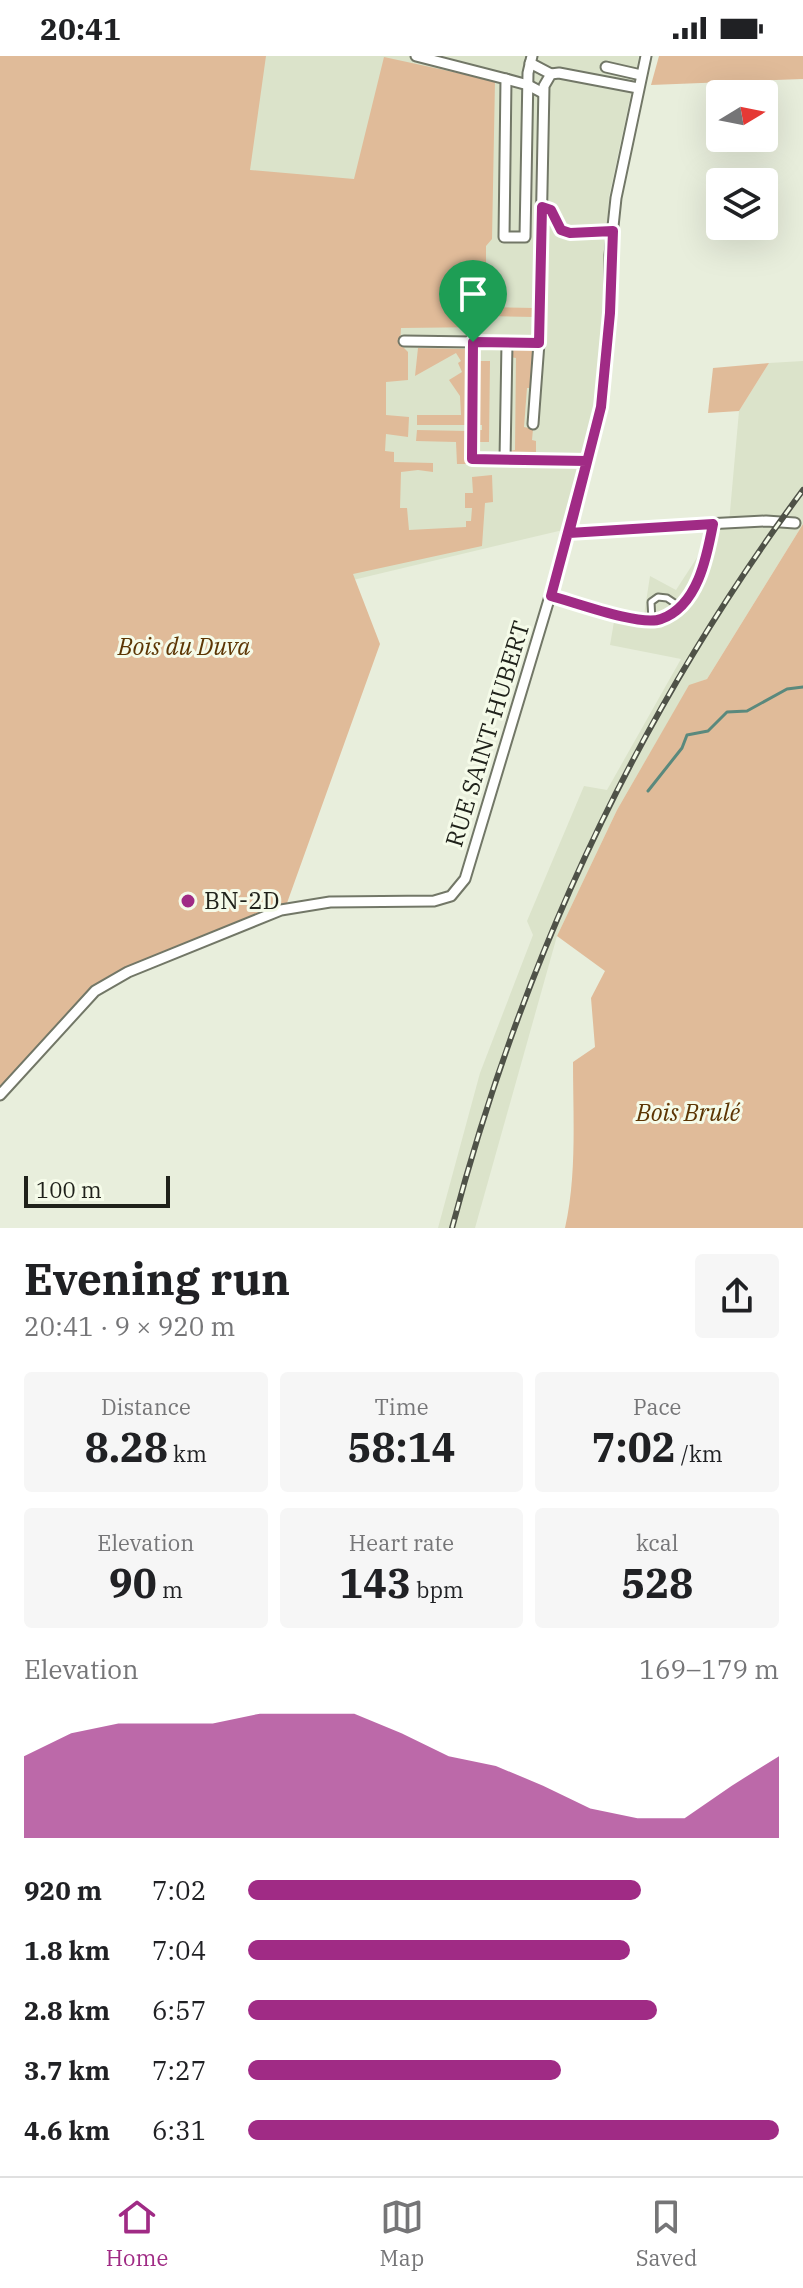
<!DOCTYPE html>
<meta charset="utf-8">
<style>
:root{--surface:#fff;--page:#f6f6f6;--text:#202124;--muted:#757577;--line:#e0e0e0;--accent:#a02b85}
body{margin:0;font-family:"IBM Plex Serif",serif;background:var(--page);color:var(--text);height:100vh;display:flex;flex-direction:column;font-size:30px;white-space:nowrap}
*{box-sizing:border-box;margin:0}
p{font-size:26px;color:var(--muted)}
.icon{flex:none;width:44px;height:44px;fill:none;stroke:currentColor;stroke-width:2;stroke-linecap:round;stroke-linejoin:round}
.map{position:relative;height:1172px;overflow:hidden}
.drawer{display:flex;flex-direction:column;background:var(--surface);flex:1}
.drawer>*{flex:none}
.needle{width:52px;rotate:80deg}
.buttons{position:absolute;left:706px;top:24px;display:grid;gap:16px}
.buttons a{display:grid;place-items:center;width:72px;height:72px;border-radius:8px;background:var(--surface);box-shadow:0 8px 32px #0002;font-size:40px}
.scale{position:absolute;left:24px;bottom:20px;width:146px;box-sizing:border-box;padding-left:8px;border:4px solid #1f211a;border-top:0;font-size:22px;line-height:28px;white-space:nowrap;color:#1f211a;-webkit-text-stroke:6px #f5fbe9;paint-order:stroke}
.pin{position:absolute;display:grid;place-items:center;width:68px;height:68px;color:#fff;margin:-82px -34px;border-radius:50% 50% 50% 0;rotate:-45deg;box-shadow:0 0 8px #0007}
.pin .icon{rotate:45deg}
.round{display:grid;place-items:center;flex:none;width:84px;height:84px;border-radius:8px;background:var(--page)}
.head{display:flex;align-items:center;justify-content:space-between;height:136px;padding:0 24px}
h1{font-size:44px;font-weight:800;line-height:60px}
.figures{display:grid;grid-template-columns:repeat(3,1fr);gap:12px;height:136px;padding:8px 24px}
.figures div{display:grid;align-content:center;border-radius:8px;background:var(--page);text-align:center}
.figures b{font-size:40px;font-weight:800}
.figures small{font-size:22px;font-weight:400}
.figures p{font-size:22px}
.chart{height:224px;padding:16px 24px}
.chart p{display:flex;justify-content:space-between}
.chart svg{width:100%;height:144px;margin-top:8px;fill:var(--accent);opacity:.7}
ul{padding:0 24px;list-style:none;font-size:26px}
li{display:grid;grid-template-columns:128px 96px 1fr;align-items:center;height:60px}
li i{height:20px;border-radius:10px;background:var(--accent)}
.status{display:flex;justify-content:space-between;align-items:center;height:56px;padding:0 40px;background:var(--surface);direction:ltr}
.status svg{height:22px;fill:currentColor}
.tabs{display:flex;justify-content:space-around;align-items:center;height:112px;border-top:2px solid var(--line);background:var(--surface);font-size:22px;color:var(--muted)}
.tabs a{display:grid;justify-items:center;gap:4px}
.tabs .on{color:var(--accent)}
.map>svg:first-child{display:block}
</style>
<div class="status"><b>20:41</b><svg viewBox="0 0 49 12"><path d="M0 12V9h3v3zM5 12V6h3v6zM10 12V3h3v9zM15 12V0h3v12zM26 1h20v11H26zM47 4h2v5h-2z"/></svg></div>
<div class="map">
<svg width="803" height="1172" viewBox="0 0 803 1172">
<rect width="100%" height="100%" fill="#e8eedc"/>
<g fill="#dbe3ca">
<path d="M248 0H639L609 141 601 305 592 373 563 474 353 524 224 219Z"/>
<path d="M803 305V468L707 623 689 630 617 754 557 880 475 1172H438L480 1017 533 879 527 865 584 730 607 734 681 603 610 589 616 554 644 559 650 520 676 534 700 497 706 468 729 467 739 355 769 307Z"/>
</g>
<g fill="#e0bb99">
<path d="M0 0H266L250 114 354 123 384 1 495 25 492 183 486 190V251L534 252V261L488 260V271L401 272 400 288 408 296V324L386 326V359L409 361 408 381 386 378 385 395 394 396V406L433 407V416L418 414 401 416 400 452H407L409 474 466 471V465H471L472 452H465V437H473L472 421 492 419 493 446 485 447 482 490 353 518 380 588 287 847 157 899 94 931 0 1033Z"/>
<path d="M659 0H803V23L651 29Z"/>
<path d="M418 292 465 293 468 297 467 369H417V359H461L460 340 449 324 462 316 458 307 461 305 456 297 415 320Z"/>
<path d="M515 292 533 294 531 332H527L524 371 533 373 532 384 536 385V399H512L508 395 515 394 516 302 510 301Z"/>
<path d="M477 305H490L489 386H476V374H482V369H476Z"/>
<path d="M769 307 739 355 708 357 713 312Z"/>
<path d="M417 374 467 375 466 408H457L456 386 416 385Z"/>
<path d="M803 468V1172H565C577 1119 573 1060 573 1006L595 991 591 942 605 915 557 880 617 754 689 629 707 623Z"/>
</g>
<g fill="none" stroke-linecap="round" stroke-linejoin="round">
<path stroke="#5a897d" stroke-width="3" d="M648 735 682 692 687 679 708 675 727 656 747 655 787 633 803 631"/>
<g stroke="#727767" stroke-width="9">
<g id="service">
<path d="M551 540C574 547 640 571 661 563 697 551 707 501 713 469"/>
<path d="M652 565 651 546 658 541 667 542 679 550"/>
</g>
</g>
<g stroke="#727767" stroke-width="13">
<g id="minor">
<path d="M416 0 506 23 504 181H525L528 17 532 0"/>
<path d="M530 7 551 18"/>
<path d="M606 11 641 19"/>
<path d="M506 23 528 29 543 37"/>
<path d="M542 151 551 154 561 174 570 177 613 175"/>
<path d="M404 285 539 287"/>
<path d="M473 286 472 403 587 405"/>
<path d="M533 368 539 287 544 30 551 18 559 17 638 32"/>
<path d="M505 403 507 287"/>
<path d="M569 477 706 468 766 465 795 467"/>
<path d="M0 1039 95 935 128 916 281 854 330 846 434 845 451 840 465 823 569 477 601 351 610 257V199L616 142 646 0"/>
</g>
</g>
<use href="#service" stroke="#fff" stroke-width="5"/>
<use href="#minor" stroke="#fff" stroke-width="9"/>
<g stroke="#4f5248" stroke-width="6">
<path id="rail" d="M452 1172C523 902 637 658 803 434"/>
</g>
<use href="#rail" stroke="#f5fbe9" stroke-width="3" stroke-dasharray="9" stroke-linecap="butt"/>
</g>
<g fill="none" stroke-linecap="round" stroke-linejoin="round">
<g stroke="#fff" stroke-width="16">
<path id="route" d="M473 286 472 403 587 405 551 540C574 546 641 571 661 563 698 550 707 500 713 468L569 477 601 351 610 257 613 175 570 177 561 174 551 154 542 151 539 287 473 286"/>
</g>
<use href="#route" stroke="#a02b85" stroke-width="10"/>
</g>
<circle fill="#a02b85" stroke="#f5fbe9" stroke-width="3" cx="188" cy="845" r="8"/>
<g text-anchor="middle" stroke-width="6" stroke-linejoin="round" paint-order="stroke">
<g font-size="24" font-style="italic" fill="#5c3503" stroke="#f5fbe9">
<text x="184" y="599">Bois du Duva</text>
<text x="688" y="1065">Bois Brulé</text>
</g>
<g font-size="24" fill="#1f211a" stroke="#f5fbe9">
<text transform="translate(488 678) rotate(-73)" y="8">RUE SAINT-HUBERT</text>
</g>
<g font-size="24" fill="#1f211a" stroke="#f5fbe9" text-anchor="start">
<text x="204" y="853">BN-2D</text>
</g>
</g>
</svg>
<div class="buttons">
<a><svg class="needle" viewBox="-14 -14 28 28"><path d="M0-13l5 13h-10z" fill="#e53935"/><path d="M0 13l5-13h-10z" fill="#757577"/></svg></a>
<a><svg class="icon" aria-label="layers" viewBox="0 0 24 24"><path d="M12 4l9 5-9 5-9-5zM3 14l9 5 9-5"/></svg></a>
</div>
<div class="scale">100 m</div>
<div class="pin" style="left:473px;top:286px;background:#1e9e55"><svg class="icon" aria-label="arrive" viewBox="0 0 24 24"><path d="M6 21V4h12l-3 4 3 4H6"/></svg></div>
</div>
<section class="drawer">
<div class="head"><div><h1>Evening run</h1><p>20:41 · 9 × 920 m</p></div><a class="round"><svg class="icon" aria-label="share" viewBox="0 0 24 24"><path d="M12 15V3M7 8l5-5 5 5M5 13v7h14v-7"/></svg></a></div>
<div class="figures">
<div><p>Distance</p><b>8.28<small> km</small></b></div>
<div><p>Time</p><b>58:14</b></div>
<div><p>Pace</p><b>7:02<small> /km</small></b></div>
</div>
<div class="figures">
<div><p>Elevation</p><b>90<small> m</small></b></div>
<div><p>Heart rate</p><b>143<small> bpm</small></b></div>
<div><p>kcal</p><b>528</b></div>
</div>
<div class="chart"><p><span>Elevation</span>169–179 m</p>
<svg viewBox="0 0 160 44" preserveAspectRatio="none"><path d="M0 44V19L10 12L20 9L30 9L40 9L50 6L60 6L70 6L80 12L90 19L100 22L110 28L120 35L130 38L140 38L150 28L160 19V44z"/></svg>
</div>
<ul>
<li><b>920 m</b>7:02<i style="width:74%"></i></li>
<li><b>1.8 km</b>7:04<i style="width:72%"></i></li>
<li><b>2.8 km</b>6:57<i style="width:77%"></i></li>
<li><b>3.7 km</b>7:27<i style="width:59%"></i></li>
<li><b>4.6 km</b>6:31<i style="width:100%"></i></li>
</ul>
</section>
<nav class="tabs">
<a class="on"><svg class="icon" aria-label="home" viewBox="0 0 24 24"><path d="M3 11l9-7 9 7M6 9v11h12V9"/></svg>Home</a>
<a><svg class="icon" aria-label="map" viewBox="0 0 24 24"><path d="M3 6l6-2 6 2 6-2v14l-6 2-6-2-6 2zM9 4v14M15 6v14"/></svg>Map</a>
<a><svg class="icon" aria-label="saved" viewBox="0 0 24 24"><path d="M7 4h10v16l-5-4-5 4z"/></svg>Saved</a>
</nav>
